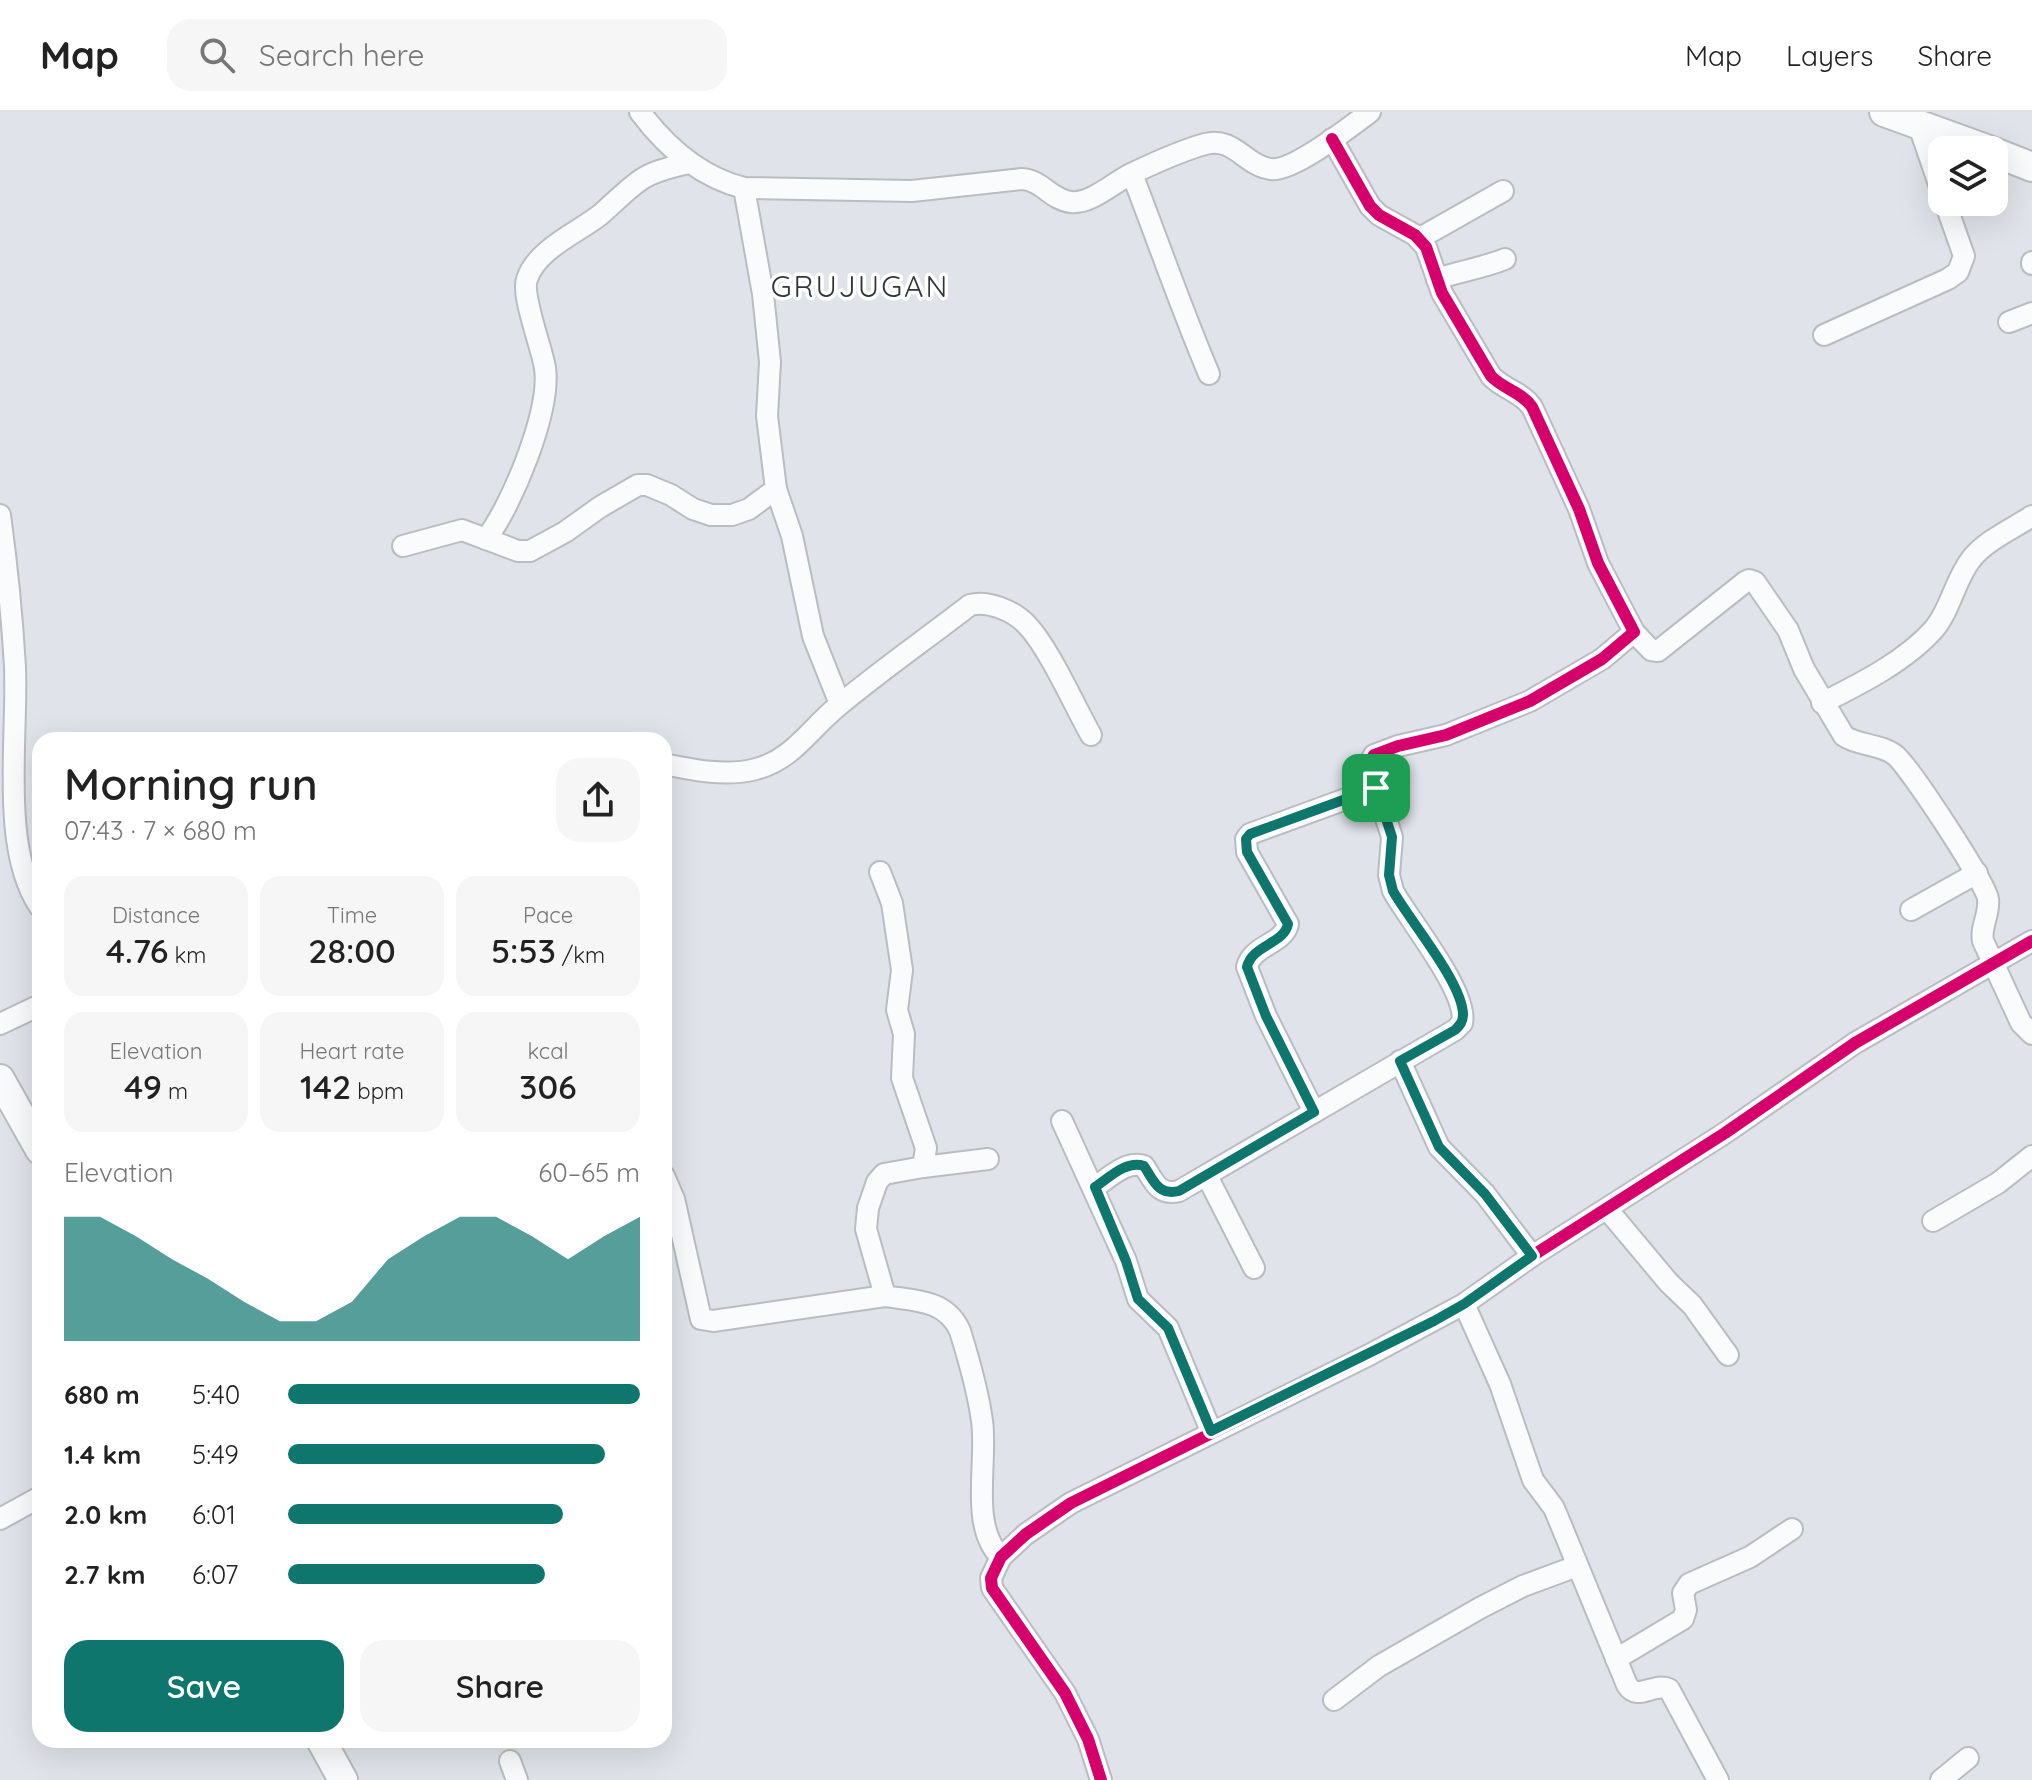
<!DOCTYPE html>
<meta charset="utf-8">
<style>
:root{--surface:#fff;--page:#f6f6f6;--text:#222;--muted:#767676;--line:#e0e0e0;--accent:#0f766e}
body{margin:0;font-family:Quicksand,sans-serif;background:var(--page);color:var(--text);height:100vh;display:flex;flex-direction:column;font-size:30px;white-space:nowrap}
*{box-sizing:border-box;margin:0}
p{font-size:26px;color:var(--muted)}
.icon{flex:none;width:44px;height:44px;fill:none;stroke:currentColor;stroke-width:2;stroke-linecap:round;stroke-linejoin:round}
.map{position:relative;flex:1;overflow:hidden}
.drawer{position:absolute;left:32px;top:620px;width:640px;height:1016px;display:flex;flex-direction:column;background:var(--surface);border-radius:24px;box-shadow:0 8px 32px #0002}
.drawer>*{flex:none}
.tools{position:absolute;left:1928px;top:24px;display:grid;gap:16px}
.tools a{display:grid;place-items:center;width:80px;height:80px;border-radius:16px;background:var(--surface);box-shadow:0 8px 32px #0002;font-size:40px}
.pin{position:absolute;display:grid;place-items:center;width:68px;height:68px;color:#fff;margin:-34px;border-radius:16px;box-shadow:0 4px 12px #0006}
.round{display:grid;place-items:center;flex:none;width:84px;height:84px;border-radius:24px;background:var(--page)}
.summary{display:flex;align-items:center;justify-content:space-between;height:136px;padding:0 32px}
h1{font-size:44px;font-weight:600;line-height:60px}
.figures{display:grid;grid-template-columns:repeat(3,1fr);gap:12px;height:136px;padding:8px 32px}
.figures div{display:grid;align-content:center;border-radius:20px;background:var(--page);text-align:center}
.figures b{font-size:34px;font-weight:600}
.figures small{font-size:22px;font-weight:400}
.figures p{font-size:22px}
.chart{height:224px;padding:16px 32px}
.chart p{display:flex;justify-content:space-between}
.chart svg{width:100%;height:144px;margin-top:8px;fill:var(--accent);opacity:.7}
.button{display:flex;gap:16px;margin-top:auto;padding:16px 32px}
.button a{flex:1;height:92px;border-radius:24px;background:var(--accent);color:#fff;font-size:32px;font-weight:600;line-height:92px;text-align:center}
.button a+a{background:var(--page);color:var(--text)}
ul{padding:0 32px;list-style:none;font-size:26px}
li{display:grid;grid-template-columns:128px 96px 1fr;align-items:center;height:60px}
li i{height:20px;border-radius:10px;background:var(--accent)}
header{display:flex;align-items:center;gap:48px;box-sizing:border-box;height:112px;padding:0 40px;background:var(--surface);border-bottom:2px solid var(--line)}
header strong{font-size:38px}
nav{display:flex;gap:44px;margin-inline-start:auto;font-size:28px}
.search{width:560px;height:72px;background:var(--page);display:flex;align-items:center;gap:20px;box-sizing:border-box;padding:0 28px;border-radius:24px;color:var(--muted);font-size:30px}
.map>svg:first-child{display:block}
</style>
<header>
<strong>Map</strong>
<div class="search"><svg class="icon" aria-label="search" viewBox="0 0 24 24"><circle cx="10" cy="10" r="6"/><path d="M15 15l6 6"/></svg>Search here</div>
<nav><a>Map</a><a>Layers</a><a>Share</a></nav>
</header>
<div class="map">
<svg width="2032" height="1668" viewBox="0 0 2032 1668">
<rect width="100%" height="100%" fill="#e0e4ea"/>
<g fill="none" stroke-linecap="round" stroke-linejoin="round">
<g stroke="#b9bcc1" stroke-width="24">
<g id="street">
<path d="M640 0C667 36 700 65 744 76L912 79 1022 67C1042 68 1051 88 1071 90 1091 92 1113 71 1131 62 1154 51 1180 39 1205 32 1234 24 1245 54 1271 57 1293 60 1351 14 1370 0"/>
<path d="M1918 11 1942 81"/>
<path d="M1132 62C1158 129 1181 196 1209 262"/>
<path d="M744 76 763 182 770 250 767 304 776 377 792 424 813 524 840 592"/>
<path d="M1420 126 1503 79"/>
<path d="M2032 150V152"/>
<path d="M1437 167C1460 159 1483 156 1505 147"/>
<path d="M2009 210 2032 201"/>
<path d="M1824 223 1948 167 1958 160 1964 144 1945 90"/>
<path d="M0 403C7 454 12 504 15 555 18 625 0 737 40 795"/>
<path d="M486 427C512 393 551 299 545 256 542 236 521 183 527 167 537 137 577 121 600 103 614 91 627 77 642 67 656 58 673 55 688 51"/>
<path d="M403 434 462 418 518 439H530L565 420 600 395 638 373H647L671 383 693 397 711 403H732L749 397 776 377"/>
<path d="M1634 520 1651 538 1658 539 1745 470 1749 468 1755 470 1788 518 1804 557 1844 624C1859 634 1881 632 1895 643 1909 654 1986 771 1988 787 1990 802 1980 815 1983 829L2021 911 2032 922"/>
<path d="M1822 591C1860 572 1906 549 1934 517 1951 497 1955 467 1972 446 1987 428 2012 417 2032 404"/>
<path d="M664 652C693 658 726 665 756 657 792 648 810 617 838 594 880 559 926 527 970 493 988 488 1014 499 1027 513 1049 536 1074 593 1091 623"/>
<path d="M880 760 892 791 902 858 897 898 904 922 902 966 926 1036 923 1055 884 1062 877 1070 868 1096 866 1117 885 1184C915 1189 946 1187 960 1219 969 1248 978 1278 982 1309 988 1349 969 1415 1001 1445"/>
<path d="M1911 798 1977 761"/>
<path d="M0 912 40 893"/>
<path d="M1400 949 1439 1035 1485 1082 1532 1144"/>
<path d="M1314 1000 1266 904 1247 855C1252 833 1284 832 1288 812L1247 740 1246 727 1250 722 1376 676 1369 652 1374 643 1398 634 1446 623 1530 589 1602 547 1634 520 1598 451 1579 397 1532 295C1522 280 1503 277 1491 264L1442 181 1426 135 1415 123 1379 103 1370 94 1332 27"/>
<path d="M1062 1009 1126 1149 1138 1187 1168 1216 1211 1319"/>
<path d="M923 1055 988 1047"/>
<path d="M664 1064 674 1087 701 1207 713 1209 885 1184"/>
<path d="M1207 1064 1254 1156"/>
<path d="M1095 1075C1109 1066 1126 1048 1144 1054 1154 1069 1158 1084 1179 1079L1455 918 1462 911C1469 881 1409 808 1393 779L1389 763 1392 725 1376 676"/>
<path d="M1607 1097 1669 1171 1692 1193 1728 1243"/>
<path d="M1933 1109 1998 1071 2032 1044"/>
<path d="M1464 1192 1500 1272 1533 1368 1554 1396 1627 1573C1637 1590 1654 1570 1669 1577L1718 1668"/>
<path d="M0 1407 40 1385"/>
<path d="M1616 1547 1683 1507 1686 1498 1683 1481 1689 1472 1750 1445 1792 1417"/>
<path d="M1334 1588 1379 1554 1480 1496 1523 1474 1577 1454"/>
<path d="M510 1649 517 1668"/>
<path d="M1101 1668 1088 1627 1065 1581 992 1476 991 1466 1001 1445 1026 1422 1071 1391 1369 1243 1464 1192 1532 1144 1725 1021 1855 931 2032 829"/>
<path d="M1941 1668 1968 1646"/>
</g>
</g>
<g stroke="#b9bcc1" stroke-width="32">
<g id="secondary">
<path d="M1884 0 1989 38"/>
<path d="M1994 40 2032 55"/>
<path d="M0 967 40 1038"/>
<path d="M321 1628 343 1668"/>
</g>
</g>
<use href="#street" stroke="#fafbfc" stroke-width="20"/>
<use href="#secondary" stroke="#fafbfc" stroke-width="28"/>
<g stroke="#fff" stroke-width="17">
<g id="cycleway">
<path d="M1314 1000 1266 904 1247 855C1252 833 1284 832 1288 812L1247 740 1246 727 1250 722 1376 676 1369 652 1374 643 1398 634 1446 623 1530 589 1602 547 1634 520 1598 451 1579 397 1532 295C1522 280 1503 277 1491 264L1442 181 1426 135 1415 123 1379 103 1370 94 1332 27"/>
<path d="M1101 1668 1088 1627 1065 1581 992 1476 991 1466 1001 1445 1026 1422 1071 1391 1369 1243 1464 1192 1532 1144 1725 1021 1855 931 2032 829"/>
</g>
</g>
<use href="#cycleway" stroke="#d6006c" stroke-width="12"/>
</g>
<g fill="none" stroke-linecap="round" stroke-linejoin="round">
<g stroke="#fff" stroke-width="16">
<path id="route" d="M1376 676 1392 725 1389 763 1393 779C1410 809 1462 870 1463 902 1463 910 1460 913 1455 918L1400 949 1439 1035 1485 1082 1532 1144 1464 1192 1434 1209 1211 1319 1168 1216 1138 1187 1126 1149 1095 1075C1109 1066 1126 1048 1144 1054 1154 1069 1158 1084 1179 1079L1314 1000 1266 904 1247 855C1252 833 1284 832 1288 812L1247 740 1246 727 1250 722Z"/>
</g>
<use href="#route" stroke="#0f766e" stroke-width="10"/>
</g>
<g text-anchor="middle" stroke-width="7" stroke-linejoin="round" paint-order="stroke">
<g font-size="30" letter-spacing="2" fill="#323538" stroke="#fff">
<text x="860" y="185">GRUJUGAN</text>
</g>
</g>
</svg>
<div class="tools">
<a><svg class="icon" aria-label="layers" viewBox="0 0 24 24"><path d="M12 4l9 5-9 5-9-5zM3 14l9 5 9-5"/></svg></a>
</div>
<div class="pin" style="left:1376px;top:676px;background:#1e9e55"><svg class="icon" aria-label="arrive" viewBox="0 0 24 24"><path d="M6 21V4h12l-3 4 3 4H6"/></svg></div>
<section class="drawer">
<div class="summary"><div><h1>Morning run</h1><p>07:43 · 7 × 680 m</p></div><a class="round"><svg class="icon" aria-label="share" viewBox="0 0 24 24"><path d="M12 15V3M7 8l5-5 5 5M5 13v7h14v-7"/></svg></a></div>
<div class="figures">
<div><p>Distance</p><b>4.76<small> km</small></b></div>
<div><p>Time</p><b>28:00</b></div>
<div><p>Pace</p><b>5:53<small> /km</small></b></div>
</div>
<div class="figures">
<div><p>Elevation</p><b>49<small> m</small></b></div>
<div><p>Heart rate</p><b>142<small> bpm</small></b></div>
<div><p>kcal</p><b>306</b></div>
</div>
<div class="chart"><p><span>Elevation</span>60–65 m</p>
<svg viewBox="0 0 160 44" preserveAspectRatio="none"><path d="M0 44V6L10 6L20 12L30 19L40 25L50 32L60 38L70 38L80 32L90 19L100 12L110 6L120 6L130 12L140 19L150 12L160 6V44z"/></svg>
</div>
<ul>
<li><b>680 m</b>5:40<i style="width:100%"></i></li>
<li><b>1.4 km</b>5:49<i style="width:90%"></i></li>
<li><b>2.0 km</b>6:01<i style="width:78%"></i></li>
<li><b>2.7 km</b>6:07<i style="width:73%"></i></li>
</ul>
<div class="button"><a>Save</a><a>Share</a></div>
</section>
</div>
